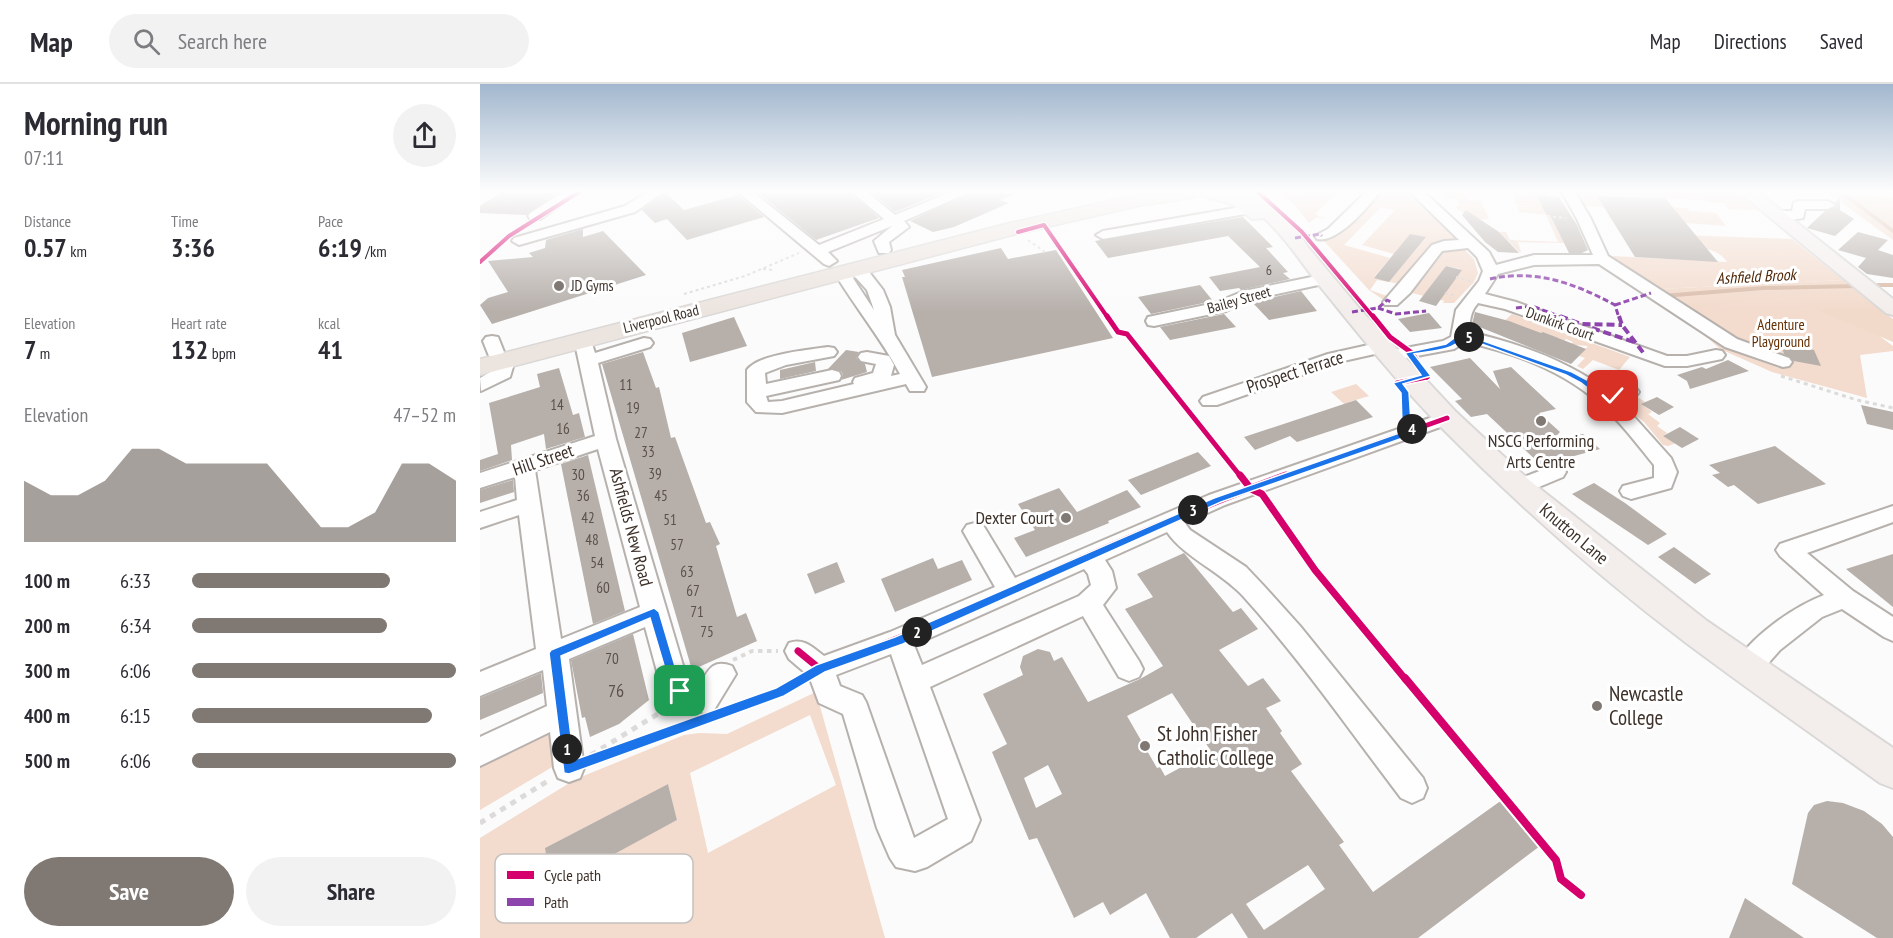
<!DOCTYPE html>
<meta charset="utf-8">
<style>
:root{--surface:#fff;--page:#f2f2f3;--text:#2b2b33;--muted:#7c7c81;--line:#e1e1e2;--accent:#807873}
body{margin:0;font-family:"PT Sans Narrow",sans-serif;background:var(--page);color:var(--text);height:100vh;display:flex;flex-direction:column;font-size:22px;white-space:nowrap}
*{box-sizing:border-box;margin:0}
p{font-size:20px;color:var(--muted)}
.icon{flex:none;width:33px;height:33px;fill:none;stroke:currentColor;stroke-width:2;stroke-linecap:round;stroke-linejoin:round}
.map{position:relative;flex:1;overflow:hidden}
.drawer{display:flex;flex-direction:column;background:var(--surface);width:480px}
.drawer>*{flex:none}
.pin{position:absolute;display:grid;place-items:center;width:51px;height:51px;color:#fff;margin:-26px;border-radius:12px;box-shadow:0 3px 9px #0006}
.km{position:absolute;width:30px;height:30px;margin:-15px;border-radius:50%;background:#222;color:#fff;font-size:16px;line-height:30px;text-align:center}
.round{display:grid;place-items:center;flex:none;width:63px;height:63px;border-radius:32px;background:var(--page)}
.overview{display:flex;align-items:center;justify-content:space-between;height:102px;padding:0 24px}
h1{font-size:33px;font-weight:700;line-height:45px}
.metrics{display:grid;grid-template-columns:repeat(3,1fr);gap:9px;height:102px;padding:6px 24px}
.metrics div{display:grid;align-content:center}
.metrics b{font-size:26px;font-weight:700}
.metrics small{font-size:16px;font-weight:400}
.metrics p{font-size:16px}
.chart{height:168px;padding:12px 24px}
.chart p{display:flex;justify-content:space-between}
.chart svg{width:100%;height:108px;margin-top:6px;fill:var(--accent);opacity:.7}
.action{display:flex;gap:12px;margin-top:auto;padding:12px 24px}
.action a{flex:1;height:69px;border-radius:36px;background:var(--accent);color:#fff;font-size:24px;font-weight:700;line-height:69px;text-align:center}
.action a+a{background:var(--page);color:var(--text)}
ul{padding:0 24px;list-style:none;font-size:20px}
li{display:grid;grid-template-columns:96px 72px 1fr;align-items:center;height:45px}
li i{height:15px;border-radius:8px;background:var(--accent)}
header{display:flex;align-items:center;gap:36px;box-sizing:border-box;height:84px;padding:0 30px;background:var(--surface);border-bottom:2px solid var(--line)}
header strong{font-size:28px}
nav{display:flex;gap:33px;margin-inline-start:auto;font-size:21px}
.search{width:420px;height:54px;background:var(--page);display:flex;align-items:center;gap:15px;box-sizing:border-box;padding:0 21px;border-radius:33px;color:var(--muted);font-size:22px}
main{display:flex;flex:1;min-height:0}
.map>svg:first-child{display:block}
</style>
<header>
<strong>Map</strong>
<div class="search"><svg class="icon" aria-label="search" viewBox="0 0 24 24"><circle cx="10" cy="10" r="6"/><path d="M15 15l6 6"/></svg>Search here</div>
<nav><a>Map</a><a>Directions</a><a>Saved</a></nav>
</header>
<main>
<section class="drawer">
<div class="overview"><div><h1>Morning run</h1><p>07:11</p></div><a class="round"><svg class="icon" aria-label="share" viewBox="0 0 24 24"><path d="M12 15V3M7 8l5-5 5 5M5 13v7h14v-7"/></svg></a></div>
<div class="metrics">
<div><p>Distance</p><b>0.57<small> km</small></b></div>
<div><p>Time</p><b>3:36</b></div>
<div><p>Pace</p><b>6:19<small> /km</small></b></div>
</div>
<div class="metrics">
<div><p>Elevation</p><b>7<small> m</small></b></div>
<div><p>Heart rate</p><b>132<small> bpm</small></b></div>
<div><p>kcal</p><b>41</b></div>
</div>
<div class="chart"><p><span>Elevation</span>47–52 m</p>
<svg viewBox="0 0 160 44" preserveAspectRatio="none"><path d="M0 44V19L10 25L20 25L30 19L40 6L50 6L60 12L70 12L80 12L90 12L100 25L110 38L120 38L130 32L140 12L150 12L160 19V44z"/></svg>
</div>
<ul>
<li><b>100 m</b>6:33<i style="width:75%"></i></li>
<li><b>200 m</b>6:34<i style="width:74%"></i></li>
<li><b>300 m</b>6:06<i style="width:100%"></i></li>
<li><b>400 m</b>6:15<i style="width:91%"></i></li>
<li><b>500 m</b>6:06<i style="width:100%"></i></li>
</ul>
<div class="action"><a>Save</a><a>Share</a></div>
</section>
<div class="map">
<svg width="1413" height="854" viewBox="0 0 1413 854">
<rect width="100%" height="100%" fill="#fbfbfb"/>
<g fill="#f3dbcd" fill-rule="evenodd">
<path d="M825 108H859L835 130 845 135 837 133 829 139 813 119 803 112Z"/>
<path d="M902 108H926L976 155 953 161 921 200 897 196 890 206 907 212 908 215 905 217 889 206 843 156 859 152ZM901 123 915 126 882 161 914 170 930 150 945 154 909 198 894 193 910 174 864 161Z"/>
<path d="M960 108H981L987 116 1001 117 1009 135C995 137 986 131 975 123L980 121 976 114H966L964 113 967 112Z"/>
<path d="M1045 108H1065L1067 112 1055 111 1067 114 1069 117 1058 118 1060 120 1071 121 1063 123 1064 127 1075 128 1066 129V131L1093 134H1072L1084 159 1038 158 1041 168H1039L1019 148H1013H1026L1030 156 1078 158 1066 131 1039 128 1037 123H1049L1036 121 1034 110H1045Z"/>
<path d="M1096 108H1256L1277 126 1249 125 1244 119 1227 118 1225 116 1127 111 1117 112 1123 123 1104 122Z"/>
<path d="M1347 108C1370 108 1390 113 1413 113V156Z"/>
<path d="M1164 122 1207 124 1210 127 1236 129 1246 142 1206 139Z"/>
<path d="M1200 151 1312 155 1363 196 1180 205 1136 177 1133 172 1247 178C1235 161 1216 164 1195 163Z"/>
<path d="M984 165 994 175 998 189 994 198 974 219H962L965 217 960 216 981 185 966 182 944 212 932 209 965 166Z"/>
<path d="M1304 208 1398 251 1413 262V267L1380 271 1387 314 1292 288 1240 265 1184 214Z"/>
<path d="M1032 230 1150 273 1139 286 1113 276 1103 285 1097 282 1105 274 1099 272 1108 262 1096 261 1088 268 1085 266 1093 258 1086 255 1077 263 1083 256 1079 254 1071 261V251L1063 248 1055 254 1020 241Z"/>
<path d="M876 300 889 312 869 318 874 329 851 308Z"/>
<path d="M1159 314 1165 318 1162 320 1172 328 1168 330 1180 339 1177 342 1187 349 1183 352 1196 359 1188 362 1183 361 1165 339 1145 322 1146 317Z"/>
<path d="M336 608 405 854H0V754L96 695 204 651 220 649 247 650ZM330 631 356 701 228 769 210 689ZM188 700 197 736 70 804 65 764Z"/>
<path d="M73 635 79 679 0 726V671Z"/>
</g>
<path fill="#f2dacb" d="M1363 196 1413 235V258L1306 213 1252 219 1211 227 1180 205Z"/>
<g fill="none" stroke-linecap="round" stroke-linejoin="round">
<g stroke="#d9bba8" stroke-width="4">
<path d="M1361 108 1413 147"/>
<path d="M1398 201H1413"/>
<path d="M1182 212 1283 204 1376 202"/>
</g>
</g>
<g fill="#b6afaa" fill-rule="evenodd">
<path d="M22 108H49L77 109 46 131 0 129V122Z"/>
<path d="M185 108 204 126 258 111 284 133 207 156 187 135 175 139 162 126Z"/>
<path d="M277 108H370L399 134 336 156Z"/>
<path d="M391 108H464L415 128Z"/>
<path d="M492 108 537 109 520 116 529 119 474 143 453 148 430 137Z"/>
<path d="M1057 111 1079 113 1097 141 1108 166 1102 169H1089L1070 131H1067L1063 125Z"/>
<path d="M1117 112 1185 114 1238 178 1155 173Z"/>
<path d="M1360 114V126L1374 135 1355 152 1327 144 1345 127 1356 123 1355 118Z"/>
<path d="M986 126 1019 148 1039 169 1018 168 1005 158 982 131Z"/>
<path d="M763 133 793 163 786 164 808 188 803 189 810 195 761 206 759 204 740 207 729 193 780 183 748 152 628 174 615 157Z"/>
<path d="M103 145V153L123 147 166 191 12 240 0 221 8 214 28 208 8 177 53 173 49 169 65 164 66 156Z"/>
<path d="M1378 148 1408 156 1398 166 1413 171V194L1387 190 1378 183 1386 174 1358 166Z"/>
<path d="M930 150 946 153 909 198 894 194Z"/>
<path d="M521 164 528 175 576 166 633 254 452 293 422 193H425L422 186Z"/>
<path d="M966 182 982 186 956 222 939 217Z"/>
<path d="M720 201 733 217 671 230 658 213Z"/>
<path d="M821 207 837 227 789 236 772 218Z"/>
<path d="M995 228 1029 237 1061 249 1063 248 1106 265 1091 280 992 240Z"/>
<path d="M949 229 962 244 930 248 918 235Z"/>
<path d="M744 230 756 243 690 256 680 243Z"/>
<path d="M254 233 267 262 210 278 202 249Z"/>
<path d="M1301 260 1334 266 1341 282 1314 277 1304 270Z"/>
<path d="M366 266 379 268 376 274 385 280 387 288 361 296 363 291 361 287 348 285Z"/>
<path d="M163 268 176 304 179 303 191 354 195 353 226 439 230 438 240 460 236 462 257 533 266 529 277 557 212 586 122 280Z"/>
<path d="M990 274 1020 305 1013 287 1031 283 1076 325 1059 329 1080 348 1073 355 1082 351 1086 354 1103 350 1120 365 1061 381 1007 330 991 333 975 317 982 315 950 283Z"/>
<path d="M1248 276 1269 287 1210 305 1207 297 1197 291 1222 283 1226 285Z"/>
<path d="M335 278 336 287 300 295V286Z"/>
<path d="M79 284 93 331 99 329 105 353 66 365 64 350 31 361 32 376 0 387V376L18 370 9 319 60 303 57 290Z"/>
<path d="M1177 313 1194 323 1179 331 1161 320Z"/>
<path d="M876 316 893 333 817 358 810 352 775 366 764 353Z"/>
<path d="M1381 321 1413 328V346L1387 340Z"/>
<path d="M1200 343 1219 355 1202 364 1183 352Z"/>
<path d="M1295 362 1346 400 1278 420 1254 401 1248 403 1232 391 1240 389 1229 381Z"/>
<path d="M718 368 731 382 661 411 648 396Z"/>
<path d="M108 371 145 527 113 540 81 380Z"/>
<path d="M33 396 34 408 0 419V406Z"/>
<path d="M1114 399 1145 419 1187 450 1168 461 1092 410Z"/>
<path d="M579 404 597 428 647 406 661 423 628 437 629 439 546 473 534 454 555 446 538 420Z"/>
<path d="M1194 463 1231 490 1215 500 1178 473Z"/>
<path d="M704 469 753 528 761 524 778 545 739 566 768 602 783 594 801 617 786 624 802 647 800 649 822 680 811 687 864 758 859 761 893 808 1022 716 1060 762 938 854H768L752 829 716 854H690L666 809 630 831 623 818 594 834 557 754 549 756 512 668 527 660 503 610 543 591 540 583 543 572 558 565 570 568 574 577 582 573 608 618 660 595 683 582 645 525 673 513 657 490ZM692 609 731 667 685 692 680 683 677 684 647 632ZM568 681 582 710 556 724 544 694ZM828 781 845 805 784 846 766 820Z"/>
<path d="M1413 470V523L1366 485Z"/>
<path d="M453 474 458 485 482 476 492 496 415 528 401 495Z"/>
<path d="M357 478 365 498 335 510 327 490Z"/>
<path d="M153 550 169 616 139 640 110 653 105 633 102 634 91 576Z"/>
<path d="M61 589 63 609 0 636V614Z"/>
<path d="M188 700 197 736 70 805 65 764Z"/>
<path d="M1347 717 1363 719 1384 727 1402 740 1413 753V854H1397L1312 800 1328 729 1334 721Z"/>
<path d="M1265 814 1324 854H1249Z"/>
</g>
<g fill="none" stroke-linecap="round" stroke-linejoin="round">
<g stroke="#b6b1ad" stroke-width="4">
<g id="minor">
<path d="M83 108H99L60 135H50L48 132 50 129Z"/>
<path d="M167 108H183L155 128 39 161 32 157 34 154 145 122Z"/>
<path d="M258 108H273L339 161 404 135 372 108H387L415 131 471 108H490L424 137 429 143 409 158 411 166 409 169H399L394 157 412 142 348 168 357 177 349 182 344 180Z"/>
<path d="M886 108H900C888 123 857 160 837 155L835 152 848 145Z"/>
<path d="M930 108H944L1009 168 1016 181 1054 171H1113L1097 135 1082 108H1095L1111 135 1128 172 1257 255 1309 274 1312 278 1309 282 1303 283 1245 263 1119 180 1054 181 1018 190 1005 210 1036 218 1187 272H1207L1236 266 1242 267 1245 271 1242 275 1207 282H1185L1025 225 998 219C990 228 990 237 989 248 1038 259 1088 277 1128 307L1149 302 1156 304 1159 308 1156 312 1139 316 1191 374 1197 388 1191 404 1151 415 1143 412 1140 407 1143 402 1174 394V381C1156 359 1140 337 1119 319 1083 287 1032 268 985 258L974 265 910 277 904 276 901 272 904 268 963 257 971 253 976 226 999 197 1003 187 997 173 988 164 962 167 930 209 917 221H905L903 218 952 161 964 157 979 156Z"/>
<path d="M1319 117H1348L1355 121 1348 125H1325L1323 134C1313 136 1296 138 1288 131L1295 127H1312L1314 118Z"/>
<path d="M783 119 790 123 788 126 623 155 616 151 623 147Z"/>
<path d="M376 180 389 188 403 206 410 223 415 251 446 303 444 307H430L426 300 302 329 276 328 267 318V286C278 270 329 266 348 263L354 264 357 268 354 272 306 281 285 289 286 300 352 286 359 288 361 292 359 296 286 312 288 318 302 317 374 300 373 298 375 294 393 289 396 280 381 277 378 273 381 269 387 268 409 272 414 281 411 292 420 290C401 254 375 223 354 188L357 185H367L394 226 387 206 368 185Z"/>
<path d="M846 190 854 195 852 198 769 216 746 227 674 242 668 241 666 237 668 233 735 219 764 207Z"/>
<path d="M103 250 109 251 115 269 164 254 170 255 173 259 170 263 118 279 136 355 207 595 218 603C228 588 231 574 252 582L256 590 234 626 224 629 197 621 185 610 181 602 165 543 89 575 104 684 100 694 89 698 78 694 74 684 70 648 0 682V653L67 622 63 586 0 612V588L56 565 39 431 0 444V428L37 416 35 393 0 404V389L115 352 94 255 97 251ZM118 365 160 523 81 555 55 386Z"/>
<path d="M12 252 18 253 24 268 21 272H32L35 276 30 293 1 307 0 294 14 286 20 272H9L3 257 6 253Z"/>
<path d="M902 258 908 259 911 263 908 267 859 278 737 321H723L720 317 723 313 848 270Z"/>
<path d="M967 328 974 330 977 334 974 338 745 421 705 439 710 446 766 483 783 501 820 542 943 694 947 704 943 714 932 719 921 714C870 647 820 575 763 512 741 488 704 473 687 448L625 476 632 487 636 504 623 521 659 577 663 585 659 593 649 597 639 593 603 532 450 603 500 736 491 757 447 783 435 787 416 783 410 774 397 744 363 630 339 619 329 592 309 575 305 567 309 559C324 554 332 563 344 572L410 548 515 503 483 447 487 441 495 439 503 441 535 494 729 411ZM604 485 608 490 611 501 599 512 442 581 434 561ZM411 570 468 735 434 754 386 618 382 611 360 602 356 591Z"/>
<path d="M1075 381 1083 383 1086 388 1083 393 1047 408 1039 410 1031 408 1028 403 1031 398Z"/>
<path d="M1413 422V438L1327 469 1373 507 1413 533V557L1404 553 1362 525 1342 533 1300 566 1277 592 1267 596 1257 592 1253 584C1268 554 1313 523 1344 511L1300 472 1296 466 1300 460Z"/>
</g>
</g>
<g stroke="#dad8d7" stroke-width="4">
<g id="major">
<path d="M722 108H750L759 111 757 108H775L816 144 827 162 879 224 976 328 1049 396 1227 537 1413 664V704L1400 699C1335 652 1269 606 1205 558 1118 492 1036 419 960 342 917 298 877 248 839 201 821 178 806 154 784 134L772 135 752 120 724 112Z"/>
<path d="M1259 108H1278L1413 215V231L1406 229Z"/>
</g>
</g>
<g stroke="#dad8d7" stroke-width="3">
<path id="highway" d="M669 108H719L717 112 710 114 658 122 536 150 0 291V275L526 140Z"/>
</g>
<g stroke="#dcdbda" stroke-width="2" stroke-dasharray="3 3" stroke-linecap="butt">
<path d="M1033 108H1041"/>
<path d="M1369 108 1413 140"/>
<path d="M1067 132 1086 134"/>
<path d="M548 156 565 168"/>
<path d="M1032 156 1038 166"/>
<path d="M283 185 293 186"/>
<path d="M976 193 990 197"/>
<path d="M965 209 976 212"/>
<path d="M204 210 265 192 319 169"/>
</g>
<path stroke="#dcdbda" stroke-width="3" stroke-dasharray="4 4" stroke-linecap="butt" d="M1301 292 1377 316 1413 324"/>
<path stroke="#dcdbda" stroke-width="4" stroke-dasharray="4.5 4.5" stroke-linecap="butt" d="M253 576 272 567H298"/>
<g stroke="#dcdbda" stroke-width="5" stroke-dasharray="6 6" stroke-linecap="butt">
<path d="M111 671 189 623"/>
<path d="M0 739 71 695"/>
</g>
<use href="#minor" fill="#fefefe" fill-rule="evenodd"/>
<use href="#major" fill="#f3eeec" fill-rule="evenodd"/>
<use href="#highway" fill="#ece4df" fill-rule="evenodd"/>
<g stroke="#8e44ad" stroke-width="3" stroke-dasharray="6 3" stroke-linecap="butt">
<path d="M815 154 840 150 842 152"/>
<path d="M1010 195C1056 185 1094 199 1135 221L1139 234"/>
<path d="M1135 221 1171 209"/>
<path d="M898 224 916 230 946 227"/>
<path d="M1036 224 1052 222 1084 234"/>
<path d="M872 228 898 224 907 216 911 218"/>
</g>
<g stroke="#8e44ad" stroke-width="4" stroke-dasharray="8 4" stroke-linecap="butt">
<path d="M1080 232 1101 240 1142 241"/>
<path d="M1139 232 1142 241 1165 271"/>
<path d="M1112 244 1154 258"/>
</g>
<g stroke="#fff" stroke-width="6">
<g id="cycleway-far3">
<path d="M778 108 822 148 894 234"/>
<path d="M538 148 564 141 628 234"/>
<path d="M0 178 29 152 99 108"/>
</g>
</g>
<g stroke="#fff" stroke-width="8">
<g id="cycleway-far2">
<path d="M627 232 638 248 647 250 761 393"/>
<path d="M893 232 910 253 932 269 947 293"/>
<path d="M934 347 927 340 925 308 917 299 947 293"/>
<path d="M802 393 967 334"/>
</g>
</g>
<g stroke="#fff" stroke-width="10">
<g id="cycleway-far1">
<path d="M760 391 771 405 782 410 835 486 926 596"/>
<path d="M318 567 340 585C498 527 648 448 806 391"/>
<path d="M321 596 340 585"/>
</g>
</g>
<g stroke="#fff" stroke-width="12">
<g id="cycleway">
<path d="M925 594 1076 776 1081 795 1101 811"/>
<path d="M89 684 300 608 324 594"/>
</g>
</g>
<use href="#cycleway-far3" stroke="#d6006c" stroke-width="4"/>
<use href="#cycleway-far2" stroke="#d6006c" stroke-width="5"/>
<use href="#cycleway-far1" stroke="#d6006c" stroke-width="7"/>
<use href="#cycleway" stroke="#d6006c" stroke-width="8"/>
</g>
<linearGradient id="sky" x2="0" y2="1"><stop stop-color="#a2b7ce"/><stop offset="0.47" stop-color="#fdfdfd"/><stop offset="1" stop-color="#fdfdfd" stop-opacity="0"/></linearGradient>
<rect width="1413" height="228" fill="url(#sky)"/>
<path fill="#1a73e8" stroke="#fff" stroke-width="1.5" d="M981 249 1092 288 1107 296 1127 311 1133 309 1137 312 1122 315 1101 299 1086 291 988 255 983 254C973 267 949 267 934 270L951 292 923 300 929 308 931 339 937 345V349L741 418 423 560 345 588 304 612 89 690 84 689 69 569 71 566 174 524 179 528 200 599 206 607 200 612 191 605 170 534 81 572 94 676 296 604 336 581 415 553 734 414 928 346 922 340 921 309 913 299 941 291 925 269 966 260Z"/>
<g fill="#807873" stroke="#fff" stroke-width="2">
<circle cx="79" cy="202" r="6"/>
<circle cx="1061" cy="337" r="6"/>
<circle cx="586" cy="434" r="6"/>
<circle cx="1117" cy="622" r="6"/>
<circle cx="665" cy="662" r="6"/>
</g>
<g text-anchor="middle" stroke-width="6" stroke-linejoin="round" paint-order="stroke">
<g font-size="14" fill="#5b504a">
<text x="789" y="191">6</text>
</g>
<g font-size="15" fill="#3d312a" stroke="#fff" text-anchor="start">
<text x="91" y="207">JD Gyms</text>
</g>
<g font-size="15" fill="#3d312a" stroke="#fff">
<text transform="translate(759 216) rotate(-16)" y="5">Bailey Street</text>
<text transform="translate(181 235) rotate(-14)" y="5">Liverpool Road</text>
<text transform="translate(1080 240) rotate(20)" y="5">Dunkirk Court</text>
</g>
<g font-size="15" fill="#663004" stroke="#fff">
<text x="1301" y="246">Adenture<tspan x="1301" dy="17">Playground</tspan></text>
</g>
<g font-size="15" fill="#5b504a">
<text x="146" y="306">11</text>
<text x="77" y="326">14</text>
<text x="153" y="329">19</text>
<text x="83" y="350">16</text>
<text x="161" y="354">27</text>
<text x="168" y="373">33</text>
<text x="175" y="395">39</text>
<text x="98" y="396">30</text>
<text x="103" y="417">36</text>
<text x="181" y="417">45</text>
<text x="108" y="439">42</text>
<text x="190" y="441">51</text>
<text x="112" y="461">48</text>
<text x="197" y="466">57</text>
<text x="117" y="484">54</text>
<text x="207" y="493">63</text>
<text x="123" y="509">60</text>
<text x="213" y="512">67</text>
<text x="217" y="533">71</text>
<text x="227" y="553">75</text>
<text x="132" y="580">70</text>
</g>
<g font-size="16" font-style="italic" fill="#512809" stroke="#fff">
<text transform="translate(1276 192) rotate(-3)" y="6">Ashfield Brook</text>
</g>
<g font-size="18" fill="#3d312a" stroke="#fff">
<text transform="translate(815 288) rotate(-18)" y="6">Prospect Terrace</text>
<text transform="translate(63 376) rotate(-19)" y="6">Hill Street</text>
<text transform="translate(151 443) rotate(75)" y="6">Ashfields New Road</text>
<text transform="translate(1094 450) rotate(40)" y="6">Knutton Lane</text>
</g>
<g font-size="18" fill="#3d312a" stroke="#fff">
<text x="1061" y="363">NSCG Performing<tspan x="1061" dy="21">Arts Centre</tspan></text>
<text x="574" y="440" text-anchor="end">Dexter Court</text>
</g>
<g font-size="18" fill="#5b504a">
<text x="136" y="613">76</text>
</g>
<g font-size="21" fill="#3d312a" stroke="#fff" text-anchor="start">
<text x="1129" y="617">Newcastle<tspan x="1129" dy="24">College</tspan></text>
<text x="677" y="657">St John Fisher<tspan x="677" dy="24">Catholic College</tspan></text>
</g>
</g>
<rect x="15" y="770" width="198" height="69" rx="9" fill="#fff" stroke="#c5c1bf" stroke-width="1.5"/>
<rect x="27" y="787" width="27" height="8" fill="#d6006c"/>
<rect x="27" y="814" width="27" height="8" fill="#8e44ad"/>
<g font-size="16" fill="#3d312a">
<text x="64" y="797">Cycle path</text>
<text x="64" y="824">Path</text>
</g>
</svg>
<div class="pin" style="left:200px;top:607px;background:#1e9e55"><svg class="icon" aria-label="arrive" viewBox="0 0 24 24"><path d="M6 21V4h12l-3 4 3 4H6"/></svg></div>
<div class="pin" style="left:1133px;top:312px;background:#d93025"><svg class="icon" aria-label="check" viewBox="0 0 24 24"><path d="M5 12l5 5 9-10"/></svg></div>
<b class="km" style="left:87px;top:665px">1</b>
<b class="km" style="left:437px;top:548px">2</b>
<b class="km" style="left:713px;top:426px">3</b>
<b class="km" style="left:932px;top:345px">4</b>
<b class="km" style="left:989px;top:253px">5</b>
</div>
</main>
